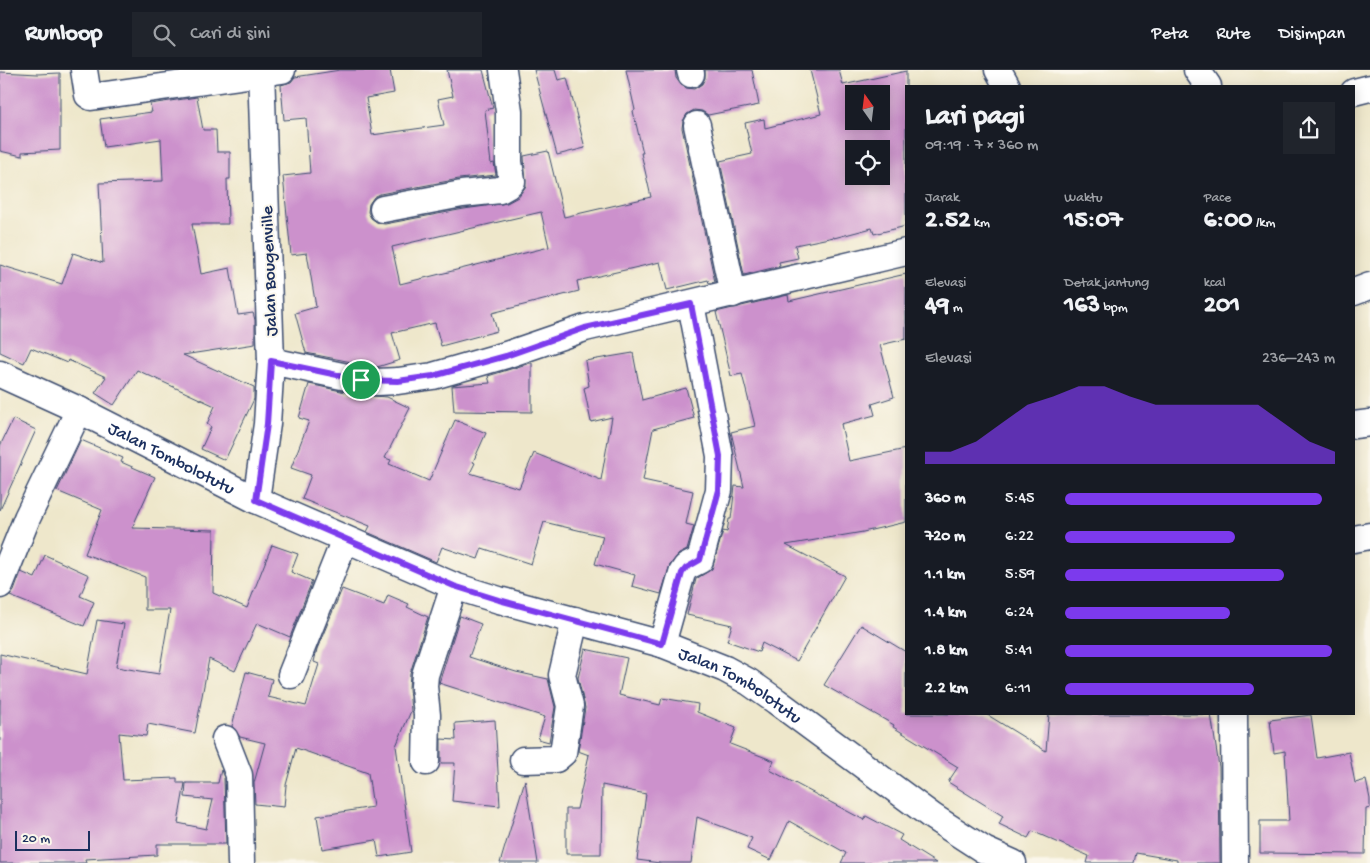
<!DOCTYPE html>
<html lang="id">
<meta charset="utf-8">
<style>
:root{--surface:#171b24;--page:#20242c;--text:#f1f3f6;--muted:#9ea1a6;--line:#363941;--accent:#7c3aed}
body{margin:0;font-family:"Gochi Hand",sans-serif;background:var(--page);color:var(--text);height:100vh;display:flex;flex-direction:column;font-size:19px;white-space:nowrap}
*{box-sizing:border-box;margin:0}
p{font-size:16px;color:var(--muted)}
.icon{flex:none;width:28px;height:28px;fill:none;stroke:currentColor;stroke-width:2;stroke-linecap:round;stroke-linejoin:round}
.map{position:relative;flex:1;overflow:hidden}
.side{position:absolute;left:905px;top:15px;width:450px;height:630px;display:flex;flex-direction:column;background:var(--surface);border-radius:0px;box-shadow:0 2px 12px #0003}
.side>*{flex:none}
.needle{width:32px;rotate:346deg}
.fabs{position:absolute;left:845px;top:15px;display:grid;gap:10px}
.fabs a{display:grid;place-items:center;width:45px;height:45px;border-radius:0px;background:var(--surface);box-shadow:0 2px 12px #0003;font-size:25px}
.scale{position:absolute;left:15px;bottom:12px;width:75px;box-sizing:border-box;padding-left:5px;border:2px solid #1b2f5e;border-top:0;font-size:14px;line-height:18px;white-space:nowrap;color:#1b2f5e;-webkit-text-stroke:4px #fbf7ec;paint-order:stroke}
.pin{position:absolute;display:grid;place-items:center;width:42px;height:42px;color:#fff;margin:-21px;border:2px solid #fff;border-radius:50%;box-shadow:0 1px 5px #0007}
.round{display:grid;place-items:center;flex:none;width:52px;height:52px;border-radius:0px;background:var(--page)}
.headline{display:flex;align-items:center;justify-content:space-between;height:85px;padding:0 20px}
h1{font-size:28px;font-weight:800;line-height:38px}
.figures{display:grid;grid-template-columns:repeat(3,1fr);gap:8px;height:85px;padding:5px 20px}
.figures div{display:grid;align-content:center}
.figures b{font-size:25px;font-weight:800}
.figures small{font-size:14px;font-weight:400}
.figures p{font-size:14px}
.chart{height:140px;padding:10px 20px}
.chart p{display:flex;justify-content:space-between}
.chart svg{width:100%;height:90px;margin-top:5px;fill:var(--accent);opacity:.7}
ul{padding:0 20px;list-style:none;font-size:16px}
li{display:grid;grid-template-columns:80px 60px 1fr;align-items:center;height:38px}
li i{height:12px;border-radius:6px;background:var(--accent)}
header{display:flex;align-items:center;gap:30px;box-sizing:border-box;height:70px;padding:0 25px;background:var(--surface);border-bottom:1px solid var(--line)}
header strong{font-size:24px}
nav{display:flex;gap:28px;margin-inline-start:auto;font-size:18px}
.search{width:350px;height:45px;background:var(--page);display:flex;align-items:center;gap:12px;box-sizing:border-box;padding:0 18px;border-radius:0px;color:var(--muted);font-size:19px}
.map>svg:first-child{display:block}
</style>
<header>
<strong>Runloop</strong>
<div class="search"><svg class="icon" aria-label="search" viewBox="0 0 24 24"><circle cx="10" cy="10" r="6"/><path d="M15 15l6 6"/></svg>Cari di sini</div>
<nav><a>Peta</a><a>Rute</a><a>Disimpan</a></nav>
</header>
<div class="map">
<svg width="1370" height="793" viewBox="0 0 1370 793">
<rect width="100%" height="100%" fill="#fbf7ec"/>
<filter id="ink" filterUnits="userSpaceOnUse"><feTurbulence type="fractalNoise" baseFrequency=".02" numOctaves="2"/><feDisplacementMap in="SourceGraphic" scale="10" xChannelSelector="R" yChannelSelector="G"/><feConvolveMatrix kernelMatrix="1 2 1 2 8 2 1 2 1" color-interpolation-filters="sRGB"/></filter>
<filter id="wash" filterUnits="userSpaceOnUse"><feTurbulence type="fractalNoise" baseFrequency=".0096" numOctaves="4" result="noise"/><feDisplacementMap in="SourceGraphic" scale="20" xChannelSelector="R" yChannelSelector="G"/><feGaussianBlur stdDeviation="1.12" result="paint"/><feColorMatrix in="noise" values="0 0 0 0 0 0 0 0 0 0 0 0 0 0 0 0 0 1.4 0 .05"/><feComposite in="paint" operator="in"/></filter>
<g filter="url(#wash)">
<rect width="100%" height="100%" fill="#eee7cb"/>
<g id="blocks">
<g fill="#cc91cc" fill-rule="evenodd">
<path d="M340 0H390L394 23 366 28 372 65 444 55 438 29 453 26 447 0H483L493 38 485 40 491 94 494 93 496 105 459 109 380 124 374 127 369 134 368 142 371 148 378 153 385 154 464 139 507 133 518 127 526 116 524 86 548 81 564 147 651 127 641 83H643L633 41 635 40 626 0H675L676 8 681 15 686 18 694 19 702 14 705 8V0H752L759 35 708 45 702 41 694 40 687 44 683 51 682 58 715 212 709 213 708 210 667 220 660 192 577 211 579 221 492 243 497 261 441 276 435 253 392 263 400 290 377 297 306 283 295 243 316 237 307 183 291 185 283 106 310 103 306 48 284 50 281 15 291 12 295 7ZM541 142 549 177 400 214 392 177Z"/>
<path d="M534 0H555L558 10 567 8 585 78 557 85Z"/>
<path d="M810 0H839L843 15 906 1V156L874 164 872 158 834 168V167L795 175 798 188 779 192 780 196 744 205 720 91 752 84 745 53 764 49 765 58 821 44ZM854 24H881V51H854ZM854 79H881V106H854Z"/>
<path d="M0 2 38 4 60 3V80L22 82V86L0 81Z"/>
<path d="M197 27 203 60H216L217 82H230V109H227L228 154H192L201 204 230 198 238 245 253 243 255 250V274L183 285 254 317V329L225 390 201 379 211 357 207 354 215 336 137 300 114 335 95 323 106 307 68 290 67 293 31 278 24 293 0 282V195L62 214 73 183 103 193 99 113 163 111 161 69 104 77 100 49 152 42 150 34Z"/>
<path d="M906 204V269L880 275 894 327 872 334 875 345 841 354 849 391 906 379V452L863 462 786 475 845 506 797 591 762 573 759 582 727 571 732 555 687 545 696 509 712 499 723 461 727 462 729 449H731L735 416 744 417 731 362 755 356 742 304 731 306 716 242 788 225 789 231Z"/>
<path d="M633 283 642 330 686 318 694 348 653 359 643 410 693 421 686 454 694 456 687 480 679 484 670 495 661 524 632 516 635 505 595 494 603 466 544 452 531 494 482 478 478 489 442 477 436 492 367 462 370 456 302 429 311 405 291 398 309 351 299 348 309 314 359 325 387 327 410 338 385 388 391 390 389 394 429 411 455 350 486 363 473 392 475 393 470 403 519 418 534 383 601 410 612 347 591 352 584 318 589 316 585 291Z"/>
<path d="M530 293H532V342L454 341 452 316 490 313 488 306Z"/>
<path d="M13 349 36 360 0 440V376Z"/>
<path d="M81 370 123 388 121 392 155 407 132 458 214 460 213 523 247 538 272 475 298 484 291 502 312 511 290 567 257 553 235 601 209 589 195 663 148 654 146 666 119 663 123 710 177 708V713H185L178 753 206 759 213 730 185 727 186 713H218L221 700 224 708 226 774H157V785L85 789 86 793H0V584L87 604 97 550 124 554 116 597 159 604 170 540H145V507L85 484 102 440 57 421Z"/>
<path d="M45 485 89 505 80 526 94 532 84 556 10 526 14 521 21 502 35 508Z"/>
<path d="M342 519 384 535 388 525 409 534 407 537 428 547 410 603 409 618 411 641 396 676 411 782 379 787 376 770 322 779 317 746 373 737 368 703 296 678 286 715 284 737 255 734 254 713 265 673 240 667 232 656 246 602 272 609 268 627 306 636 319 594 314 592 317 579Z"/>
<path d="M460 546 481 554 469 587 516 602 548 609 555 637 549 672 538 669 545 647 439 613Z"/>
<path d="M861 555 906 582V644H986L1046 681 1049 644H1211L1219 697 1220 793H1177V790L1136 783 1134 793H1087L1089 786 1032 761 1028 768 999 754 1003 746 948 712 958 697 893 657 894 655 824 615Z"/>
<path d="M585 579 627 588 619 625 660 635 662 628 698 634 697 642 736 658 730 674 774 691 770 700 864 750 866 746 902 765 899 770 936 793H841L846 783 789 751 771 790 747 779 752 768 697 747 691 793H660L637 790 646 724 602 715 601 784H566V739H577L589 685 578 681 585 638 578 608Z"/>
<path d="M1311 645 1317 688 1349 682 1355 713 1366 710 1370 729V738L1366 739 1365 784 1260 783V751H1289L1285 681 1274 683 1270 650Z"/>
<path d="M495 650 500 736 452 731 455 693H441V669L456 670 455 653Z"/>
<path d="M525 710 538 793H500Z"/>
</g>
</g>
</g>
<g filter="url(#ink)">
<use href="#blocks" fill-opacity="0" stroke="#3b4b6e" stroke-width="1"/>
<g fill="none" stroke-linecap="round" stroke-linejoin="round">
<g stroke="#3b4b6e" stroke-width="29">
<g id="minor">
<path d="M84 0 88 25 91 27 282 0"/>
<path d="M690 0 691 4"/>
<path d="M998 0 1007 16"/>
<path d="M1197 0 1208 16"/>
<path d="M1354 22 1370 18"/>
<path d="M697 55 733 224"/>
<path d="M383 139 462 124 500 120 507 116 512 111 509 92V41L503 0"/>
<path d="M1354 222 1370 216"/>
<path d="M271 291 361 310 377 312 398 311 433 306 506 285 585 258 906 182"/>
<path id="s1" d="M0 304 79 340 256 430 454 516 499 530 662 574 725 599 749 612 776 631 933 747 984 780 1013 793"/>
<path d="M1354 355 1370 353"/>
<path d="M256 430 267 354 271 291 261 0"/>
<path d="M1354 469 1370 466"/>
<path d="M0 515 27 448 79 340"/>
<path d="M662 574 682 503 686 497 700 490 719 420 720 386 691 234"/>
<path d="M291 605 345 469"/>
<path d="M1234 644 1235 793"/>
<path d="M225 669 239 705 241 793"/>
<path d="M523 690 556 689 563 683 570 636 562 605 575 550"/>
<path d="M426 692 427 645 424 616 425 605 454 516"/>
</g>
</g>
<use href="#minor" stroke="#fff" stroke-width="26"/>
</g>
</g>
<g fill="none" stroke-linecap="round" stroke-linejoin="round" filter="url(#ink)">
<g stroke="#fff" stroke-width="10">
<path id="route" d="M691 234 720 386 719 420 700 490 686 498 682 503 662 574 499 530 454 516 256 430 267 354 271 291 361 310 398 311 433 306 506 286 585 258Z"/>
</g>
<use href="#route" stroke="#7c3aed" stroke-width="6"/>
</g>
<g text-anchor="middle" stroke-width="4" stroke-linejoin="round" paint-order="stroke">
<g font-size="18" fill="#1b2f5e" stroke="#fbf7ec">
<text transform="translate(268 201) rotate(-92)" y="6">Jalan Bougenville</text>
<text dy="6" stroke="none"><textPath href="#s1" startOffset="191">Jalan Tombolotutu</textPath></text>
<text dy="6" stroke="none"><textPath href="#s1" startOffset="806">Jalan Tombolotutu</textPath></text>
</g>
</g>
</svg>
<div class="fabs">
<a><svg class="needle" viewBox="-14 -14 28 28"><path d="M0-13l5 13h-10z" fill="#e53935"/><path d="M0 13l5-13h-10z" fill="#9ea1a6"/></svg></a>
<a><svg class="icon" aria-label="locate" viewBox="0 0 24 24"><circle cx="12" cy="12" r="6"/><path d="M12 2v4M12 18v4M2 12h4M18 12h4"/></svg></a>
</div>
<div class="scale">20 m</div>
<div class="pin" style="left:361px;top:310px;background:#1e9e55"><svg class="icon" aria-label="arrive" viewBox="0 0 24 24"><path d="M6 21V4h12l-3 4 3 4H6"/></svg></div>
<section class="side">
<div class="headline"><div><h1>Lari pagi</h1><p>09:19 · 7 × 360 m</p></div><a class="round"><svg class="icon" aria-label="share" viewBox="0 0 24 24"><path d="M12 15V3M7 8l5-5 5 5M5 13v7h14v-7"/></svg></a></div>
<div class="figures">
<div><p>Jarak</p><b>2.52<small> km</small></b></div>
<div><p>Waktu</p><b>15:07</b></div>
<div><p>Pace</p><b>6:00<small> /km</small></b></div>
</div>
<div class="figures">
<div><p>Elevasi</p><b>49<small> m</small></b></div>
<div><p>Detak jantung</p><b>163<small> bpm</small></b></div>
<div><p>kcal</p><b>201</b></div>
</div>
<div class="chart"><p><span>Elevasi</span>236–243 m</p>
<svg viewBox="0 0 160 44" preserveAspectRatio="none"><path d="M0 44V38L10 38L20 33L30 24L40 15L50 11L60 6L70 6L80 11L90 15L100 15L110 15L120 15L130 15L140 24L150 33L160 38V44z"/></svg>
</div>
<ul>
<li><b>360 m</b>5:45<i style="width:95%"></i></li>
<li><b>720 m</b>6:22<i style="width:63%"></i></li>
<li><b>1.1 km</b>5:59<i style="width:81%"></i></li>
<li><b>1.4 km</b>6:24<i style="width:61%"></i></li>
<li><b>1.8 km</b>5:41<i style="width:99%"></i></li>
<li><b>2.2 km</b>6:11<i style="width:70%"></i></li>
</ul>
</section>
</div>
